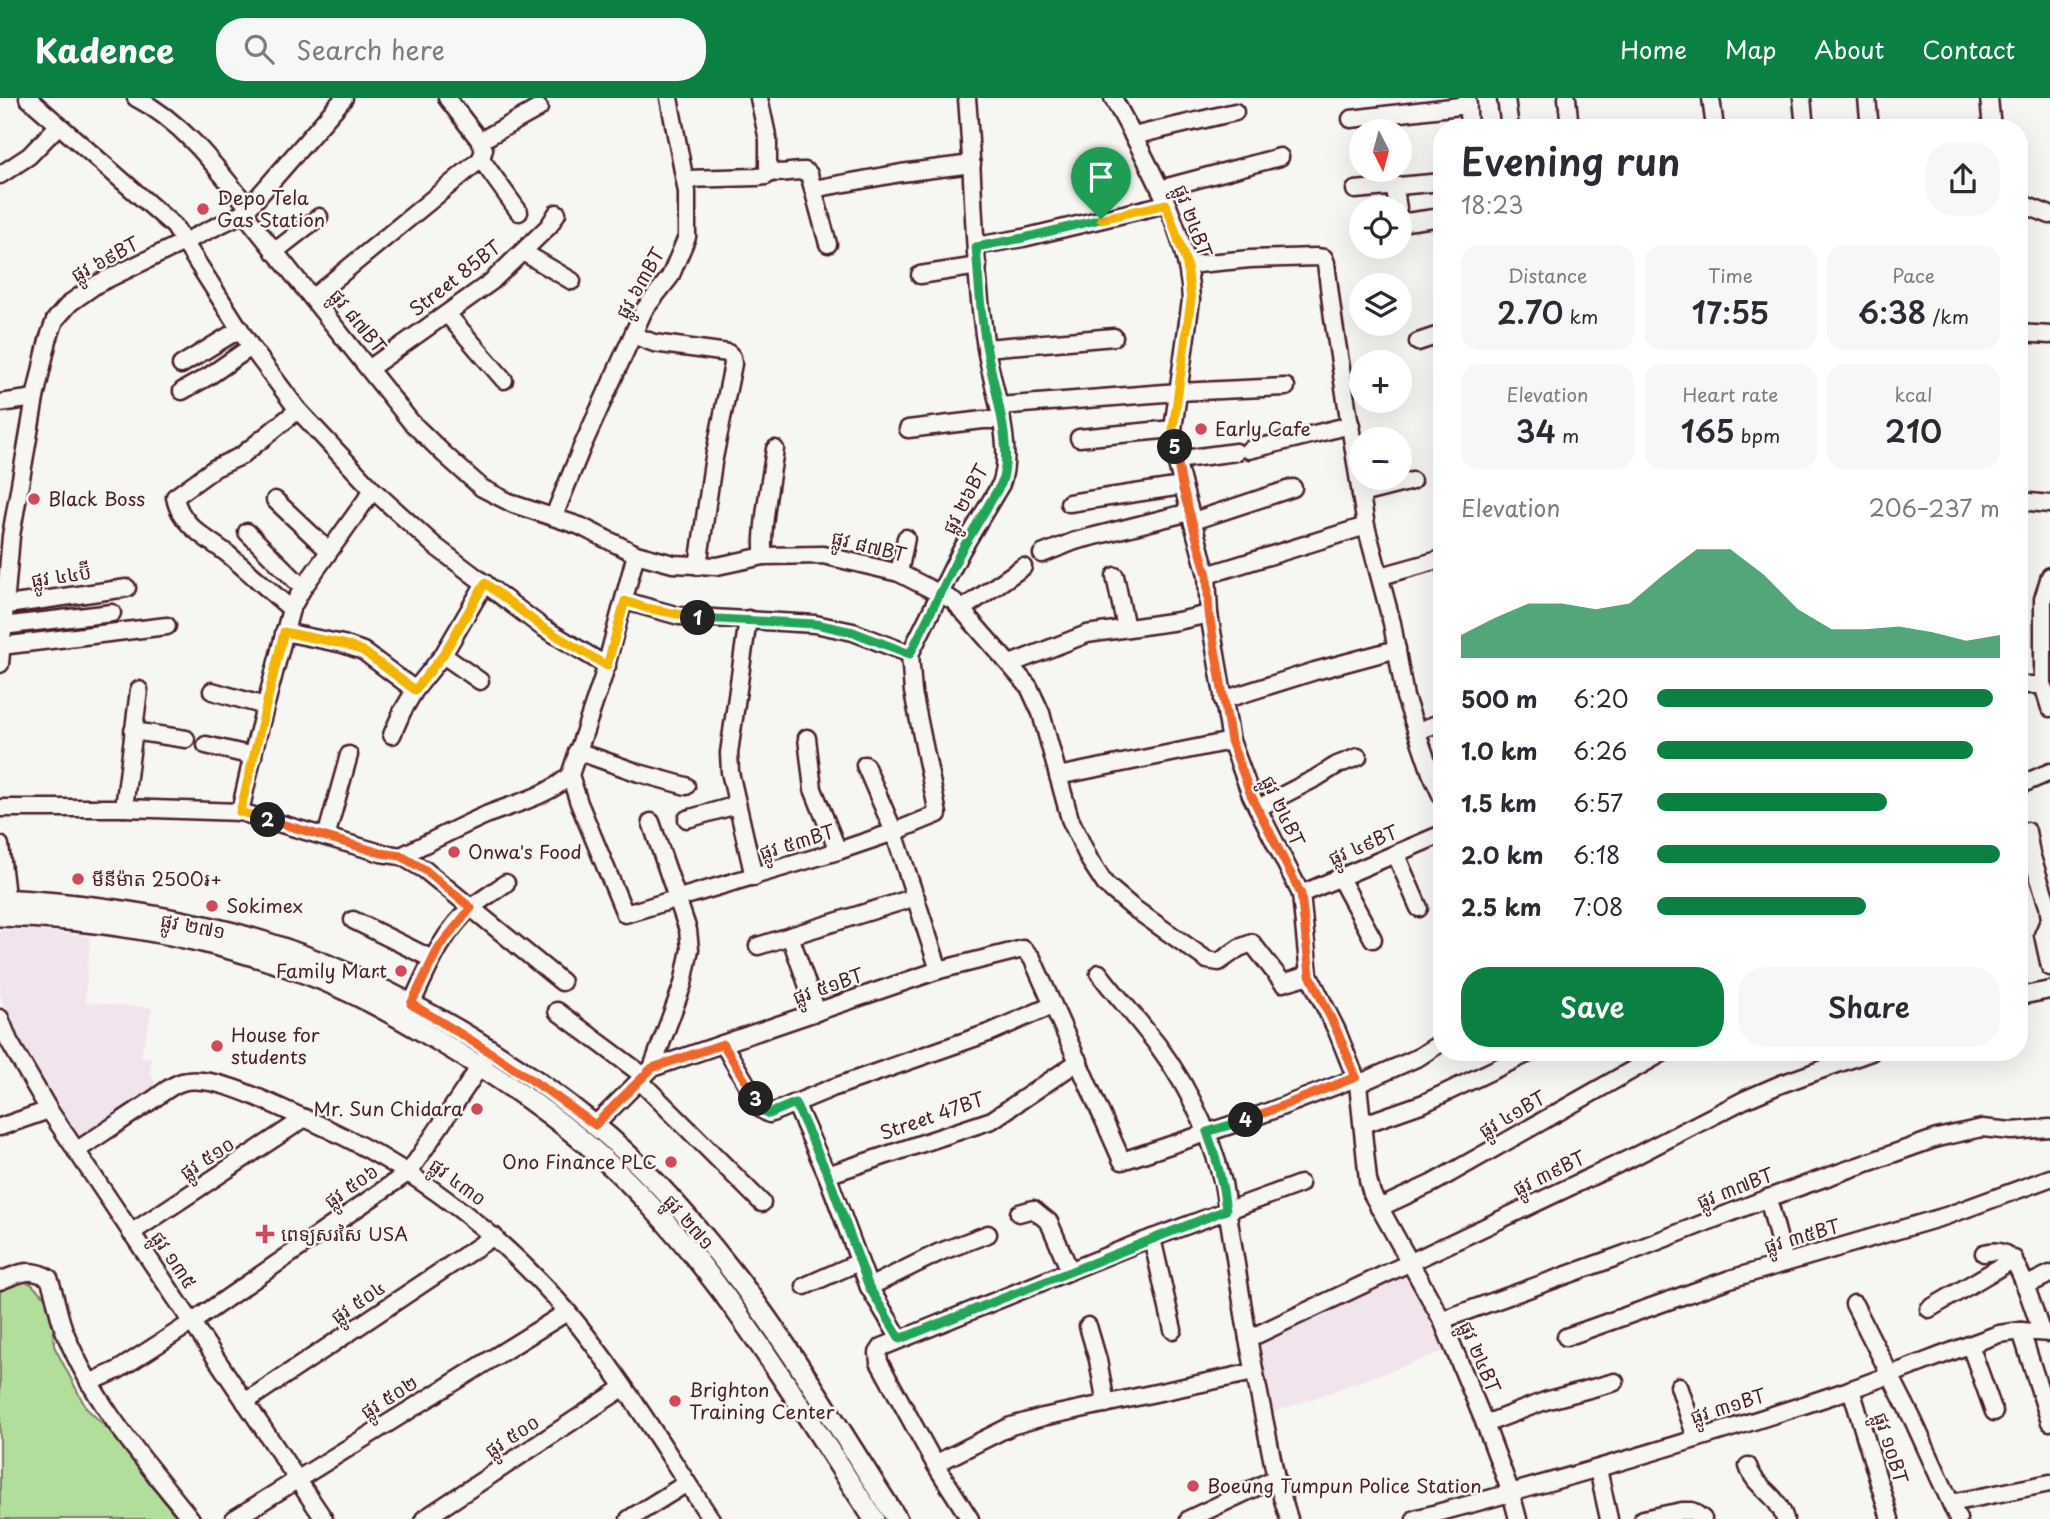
<!DOCTYPE html>
<meta charset="utf-8">
<style>
:root{--surface:#fff;--page:#f7f7f7;--text:#2b2b33;--muted:#7c7c81;--accent:#0b8043}
body{margin:0;font-family:"Playpen Sans","Noto Sans Khmer",sans-serif;background:var(--page);color:var(--text);height:100vh;display:flex;flex-direction:column;font-size:26px;white-space:nowrap}
*{box-sizing:border-box;margin:0}
p{font-size:23px;color:var(--muted)}
.icon{flex:none;width:38px;height:38px;fill:none;stroke:currentColor;stroke-width:2;stroke-linecap:round;stroke-linejoin:round}
.map{position:relative;flex:1;overflow:hidden}
.side{position:absolute;left:1433px;top:21px;width:595px;height:942px;display:flex;flex-direction:column;background:var(--surface);border-radius:28px;box-shadow:0 7px 28px #0002}
.side>*{flex:none}
.needle{width:46px;rotate:174deg}
.tools{position:absolute;left:1349px;top:21px;display:grid;gap:14px}
.tools a{display:grid;place-items:center;width:63px;height:63px;border-radius:50%;background:var(--surface);box-shadow:0 7px 28px #0002;font-size:35px}
.pin{position:absolute;display:grid;place-items:center;width:60px;height:60px;color:#fff;margin:-72px -30px;border-radius:50% 50% 50% 0;rotate:-45deg;box-shadow:0 0 7px #0007}
.pin .icon{rotate:45deg}
.km{position:absolute;width:35px;height:35px;margin:-18px;border-radius:50%;background:#222;color:#fff;font-size:19px;line-height:35px;text-align:center}
.round{display:grid;place-items:center;flex:none;width:74px;height:74px;border-radius:28px;background:var(--page)}
.headline{display:flex;align-items:center;justify-content:space-between;height:119px;padding:0 28px}
h1{font-size:38px;font-weight:600;line-height:52px}
.stats{display:grid;grid-template-columns:repeat(3,1fr);gap:10px;height:119px;padding:7px 28px}
.stats div{display:grid;align-content:center;border-radius:18px;background:var(--page);text-align:center}
.stats b{font-size:30px;font-weight:600}
.stats small{font-size:19px;font-weight:400}
.stats p{font-size:19px}
.chart{height:196px;padding:14px 28px}
.chart p{display:flex;justify-content:space-between}
.chart svg{width:100%;height:126px;margin-top:7px;fill:var(--accent);opacity:.7}
.action{display:flex;gap:14px;margin-top:auto;padding:14px 28px}
.action a{flex:1;height:80px;border-radius:28px;background:var(--accent);color:#fff;font-size:28px;font-weight:600;line-height:80px;text-align:center}
.action a+a{background:var(--page);color:var(--text)}
ul{padding:0 28px;list-style:none;font-size:23px}
li{display:grid;grid-template-columns:112px 84px 1fr;align-items:center;height:52px}
li i{height:18px;border-radius:9px;background:var(--accent)}
header{display:flex;align-items:center;gap:42px;box-sizing:border-box;height:98px;padding:0 35px;background:var(--accent);color:#fff}
header strong{font-size:33px}
nav{display:flex;gap:38px;margin-inline-start:auto;font-size:24px}
.search{width:490px;height:63px;background:var(--page);display:flex;align-items:center;gap:18px;box-sizing:border-box;padding:0 24px;border-radius:28px;color:var(--muted);font-size:26px}
.map>svg:first-child{display:block}
</style>
<header>
<strong>Kadence</strong>
<div class="search"><svg class="icon" aria-label="search" viewBox="0 0 24 24"><circle cx="10" cy="10" r="6"/><path d="M15 15l6 6"/></svg>Search here</div>
<nav><a>Home</a><a>Map</a><a>About</a><a>Contact</a></nav>
</header>
<div class="map">
<svg width="2050" height="1421" viewBox="0 0 2050 1421">
<rect width="100%" height="100%" fill="#f6f6f2"/>
<filter id="ink" filterUnits="userSpaceOnUse"><feTurbulence type="fractalNoise" baseFrequency=".0143" numOctaves="2"/><feDisplacementMap in="SourceGraphic" scale="14" xChannelSelector="R" yChannelSelector="G"/><feConvolveMatrix kernelMatrix="1 2 1 2 8 2 1 2 1" color-interpolation-filters="sRGB"/></filter>
<g filter="url(#ink)">
<g fill="#f2e4ec">
<path d="M0 832 39 833 90 839 85 904 152 910 141 958 152 960 150 973 159 993 77 1045 18 946 7 918 0 895Z"/>
<path d="M1408 1172 1448 1252 1272 1315 1257 1243Z"/>
</g>
<path fill="#b2de9c" stroke="#7e7e64" stroke-width="2" d="M20 1183 30 1185 49 1203 53 1221 54 1248 86 1310 110 1333 178 1421H0V1193Z"/>
<g fill="none" stroke-linecap="round" stroke-linejoin="round">
<g stroke="#4a1f2b" stroke-width="21">
<g id="minor">
<path d="M28 0 174 128 251 249 298 312 373 392 435 448 542 529 607 568"/>
<path d="M136 0C183 24 216 69 248 109"/>
<path d="M759 0 768 42V69L771 74C782 77 794 72 805 73L809 76 828 146"/>
<path d="M1113 0C1145 60 1189 132 1191 202L1173 331 1176 362 1207 477 1209 516 1231 643 1251 697 1301 796 1309 877 1337 933 1358 986 1368 1082 1372 1096 1442 1222 1485 1326 1511 1395 1518 1421"/>
<path d="M1467 0 1469 30"/>
<path d="M1506 0 1510 30"/>
<path d="M1567 0 1570 30"/>
<path d="M1711 0 1715 30"/>
<path d="M1802 0 1805 30"/>
<path d="M1867 0 1870 30"/>
<path d="M1989 0 1992 30"/>
<path d="M1351 21 1468 7"/>
<path d="M1133 38 1235 14"/>
<path d="M480 43 539 10"/>
<path d="M481 61 519 114"/>
<path d="M0 77 29 58 58 28"/>
<path d="M685 81 757 79 766 78 771 74"/>
<path d="M1394 87 1398 110"/>
<path d="M813 91 901 75 972 66"/>
<path d="M1160 91 1280 59"/>
<path d="M1355 92 1442 84"/>
<path d="M2020 105 2050 117"/>
<path d="M244 115 411 324 444 356 482 390 513 406 580 428 636 456 673 466 717 468 764 458 823 457 899 475 954 503 1029 589 1041 615 1070 721 1090 763 1105 786 1132 809 1207 862 1219 864 1239 850 1252 845 1283 885 1309 877"/>
<path d="M1400 120 1406 124 1442 119"/>
<path d="M976 148 1023 140 1166 106"/>
<path d="M274 154 319 119"/>
<path d="M523 154 572 183"/>
<path d="M1187 167 1250 161 1316 159 1324 160 1326 165 1333 220 1366 428 1392 525 1405 599 1431 675 1442 699"/>
<path d="M920 177 978 168"/>
<path d="M312 200 481 61 484 51 480 43 447 0"/>
<path d="M447 216 504 282"/>
<path d="M2020 235 2050 237"/>
<path d="M633 237 654 245 728 255 732 259 733 266 713 365 698 468"/>
<path d="M1418 244 1442 236"/>
<path d="M986 250 1114 239"/>
<path d="M181 267 240 231"/>
<path d="M370 270 491 184 549 128 557 115"/>
<path d="M182 293 209 278 251 249"/>
<path d="M0 305 35 300"/>
<path d="M999 308 1178 294 1286 289"/>
<path d="M908 331 983 322H1002"/>
<path d="M1079 340 1173 331"/>
<path d="M1249 352 1351 327"/>
<path d="M1176 362 1236 354"/>
<path d="M1361 396 1412 383"/>
<path d="M275 402 329 453"/>
<path d="M2020 403 2050 406"/>
<path d="M1069 405 1182 388"/>
<path d="M554 418 582 349 644 212 670 179 687 139V94L669 0"/>
<path d="M1193 423 1293 390"/>
<path d="M247 434 303 490"/>
<path d="M1042 456 1075 443 1190 414"/>
<path d="M764 458C759 440 772 373 775 351"/>
<path d="M899 475 906 440"/>
<path d="M1207 477 1366 428"/>
<path d="M1115 478 1126 530"/>
<path d="M1381 478 1442 461"/>
<path d="M2050 478 2043 501V587L2050 610"/>
<path d="M625 503 679 518 815 526 853 534 910 556"/>
<path d="M0 508 127 490"/>
<path d="M291 511C270 493 250 475 229 457 209 441 180 428 175 399L215 370 241 358 298 312"/>
<path d="M961 512 1023 469"/>
<path d="M748 521 729 655 730 674 754 779"/>
<path d="M2 528 112 515"/>
<path d="M284 534 343 546 363 553 415 592"/>
<path d="M1 548 167 528"/>
<path d="M443 557 480 583"/>
<path d="M0 566 11 438 35 300 48 242 55 222 70 205 97 186 244 115 344 0"/>
<path d="M1010 566 1087 536 1178 523 1209 516"/>
<path d="M2020 587H2043"/>
<path d="M212 593 265 608"/>
<path d="M1223 602 1315 573 1397 551"/>
<path d="M133 633 186 641"/>
<path d="M1418 633 1442 624"/>
<path d="M392 637 402 614 415 592 443 557 485 485"/>
<path d="M807 640 813 691 838 753"/>
<path d="M206 647 253 658"/>
<path d="M577 653 639 675 686 688"/>
<path d="M865 667 894 734 939 872"/>
<path d="M570 677 579 705 625 816 838 753 894 734 938 716 913 594 910 556 961 453 1001 386C1015 348 992 289 986 250 973 167 974 83 967 0"/>
<path d="M1058 678 1231 643"/>
<path d="M2020 687 2050 674"/>
<path d="M0 710H124L240 714 381 755 401 758 425 772 562 884"/>
<path d="M124 710 139 592"/>
<path d="M1258 710 1316 680 1337 667 1358 659"/>
<path d="M240 714 255 647 291 511 303 490 373 392"/>
<path d="M687 721 737 707"/>
<path d="M2027 733 2031 756 2048 808 2050 821 2043 837 2050 869"/>
<path d="M326 739 349 657"/>
<path d="M0 747 5 789V810"/>
<path d="M1396 757 1419 810"/>
<path d="M401 758C429 744 457 730 486 717 513 706 549 698 570 677L603 579 636 456"/>
<path d="M1340 780 1373 841"/>
<path d="M1301 796 1442 736"/>
<path d="M353 822 432 861"/>
<path d="M790 838 817 914"/>
<path d="M758 848 916 799"/>
<path d="M1099 875C1113 894 1129 911 1144 930 1181 974 1209 1029 1223 1085L1248 1241 1276 1380 1289 1421"/>
<path d="M2020 898 2050 892"/>
<path d="M411 907C427 872 443 833 473 808 484 800 495 793 506 785"/>
<path d="M557 913 644 978"/>
<path d="M0 920 9 943 49 1012 324 1421"/>
<path d="M723 946 762 1012 769 1016 832 990 991 934 1053 907"/>
<path d="M652 970 939 872 1023 851 1032 860 1122 1063 1252 1020 1356 980"/>
<path d="M639 982 762 1105"/>
<path d="M1358 986 1419 959 1442 944"/>
<path d="M795 1005 827 1077 869 1189 900 1241"/>
<path d="M1364 1026 1424 1005 1531 954"/>
<path d="M595 1027 652 970 683 886 690 851 688 832 651 724"/>
<path d="M0 1029 49 1012"/>
<path d="M76 1053C101 1036 126 1020 151 1003 160 997 171 987 182 984 211 976 261 1001 288 1013 397 1058 488 1122 566 1212 620 1276 664 1351 711 1421"/>
<path d="M827 1077 992 1022 1079 963"/>
<path d="M1768 1100 1785 1165"/>
<path d="M1379 1110 1433 1085 1664 954"/>
<path d="M1019 1115 1033 1111 1049 1124 1070 1173"/>
<path d="M131 1135 305 1020"/>
<path d="M1152 1140 1173 1232"/>
<path d="M1984 1155C2012 1147 2019 1171 2027 1192 2032 1206 2037 1219 2041 1234"/>
<path d="M0 1183C19 1175 30 1169 49 1180 56 1198 58 1219 66 1237 94 1306 145 1363 191 1421"/>
<path d="M805 1188 859 1164"/>
<path d="M2025 1188 2050 1176"/>
<path d="M869 1189 940 1154 988 1136"/>
<path d="M1854 1206 1913 1322 1958 1421"/>
<path d="M1929 1211 2014 1161"/>
<path d="M1442 1222 1625 1156 1768 1100 1937 1040 1982 1030 2012 1033 2050 1030"/>
<path d="M1088 1228 1098 1262 1106 1306"/>
<path d="M2021 1233 2050 1324"/>
<path d="M1566 1239 1730 1181 1946 1118 2050 1080"/>
<path d="M1248 1241 1635 1058 1744 1002 1781 986 1871 954"/>
<path d="M1970 1247 1994 1314"/>
<path d="M89 1285 118 1272 191 1225 409 1074 487 958"/>
<path d="M1679 1288 1696 1340"/>
<path d="M1851 1291 1890 1421"/>
<path d="M245 1304 494 1138"/>
<path d="M1485 1326 1545 1303 1615 1284"/>
<path d="M935 1366 1011 1328 1043 1319 1254 1274"/>
<path d="M1748 1368C1755 1391 1776 1393 1785 1421"/>
<path d="M1598 1371 1609 1421"/>
<path d="M1951 1405 2050 1385"/>
<path d="M234 1421 567 1214"/>
<path d="M424 1421 623 1290"/>
<path d="M629 1421 687 1385"/>
<path d="M970 1421 935 1366 879 1264 878 1255 882 1249 1136 1146 1300 1086"/>
<path d="M1189 1421 1276 1380"/>
<path d="M1415 1421C1561 1382 1706 1340 1849 1292 1899 1274 1949 1254 1999 1236L2021 1233 2050 1235"/>
<path d="M1643 1421 1682 1413H1692L1703 1421"/>
</g>
</g>
<g stroke="#4a1f2b" stroke-width="24">
<g id="major">
<path d="M0 801C67 804 140 814 205 828 341 858 485 938 592 1025 642 1065 692 1122 731 1172 792 1250 843 1338 897 1421"/>
<path d="M0 818C104 821 209 839 307 876 351 892 393 916 432 939 511 986 587 1038 649 1106 737 1200 803 1314 874 1421"/>
</g>
</g>
<use href="#minor" stroke="#f6f6f2" stroke-width="16"/>
<use href="#major" stroke="#f6f6f2" stroke-width="19"/>
</g>
</g>
<g fill="none" stroke-linecap="round" stroke-linejoin="round" filter="url(#ink)">
<g stroke="#fff" stroke-width="14">
<path id="split-1" d="M698 520 816 526 853 534 910 556 961 453 1001 386C1015 350 993 289 987 252 980 218 979 183 976 149L1023 140 1101 121"/>
</g>
<g stroke="#fff" stroke-width="14">
<path id="split-2" d="M268 722 240 714 284 534 343 546 363 553 415 592 443 557 485 485 542 529 607 568 625 503 646 510 698 520"/>
</g>
<g stroke="#fff" stroke-width="14">
<path id="split-3" d="M268 722 381 755 401 758 425 772 471 810 439 849 411 906C476 944 535 982 595 1027L652 970 723 946 756 1001"/>
</g>
<g stroke="#fff" stroke-width="14">
<path id="split-4" d="M756 1001 762 1012 769 1016 795 1005 828 1077 869 1189 900 1241 1226 1112C1223 1085 1217 1060 1207 1034L1246 1022"/>
</g>
<g stroke="#fff" stroke-width="14">
<path id="split-5" d="M1175 349 1182 388 1207 477 1209 516 1231 643 1251 697 1301 796 1310 877 1337 933 1356 979 1246 1022"/>
</g>
<g stroke="#fff" stroke-width="14">
<path id="split-6" d="M1101 121 1166 106 1187 167 1191 202 1173 331 1175 349"/>
</g>
<use href="#split-1" stroke="#22a559" stroke-width="9"/>
<use href="#split-2" stroke="#f5b400" stroke-width="9"/>
<use href="#split-3" stroke="#f0652b" stroke-width="9"/>
<use href="#split-4" stroke="#22a559" stroke-width="9"/>
<use href="#split-5" stroke="#f0652b" stroke-width="9"/>
<use href="#split-6" stroke="#f5b400" stroke-width="9"/>
</g>
<g fill="#d1495b" stroke="#f6f6f2" stroke-width="2.5">
<circle cx="203" cy="111" r="7"/>
<circle cx="1201" cy="331" r="7"/>
<circle cx="34" cy="401" r="7"/>
<circle cx="454" cy="754" r="7"/>
<circle cx="78" cy="781" r="7"/>
<circle cx="212" cy="808" r="7"/>
<circle cx="401" cy="873" r="7"/>
<circle cx="217" cy="948" r="7"/>
<circle cx="477" cy="1011" r="7"/>
<circle cx="671" cy="1064" r="7"/>
<path d="M261.5 1125.5h7v7h7v7h-7v7h-7v-7h-7v-7h7z"/>
<circle cx="675" cy="1303" r="7"/>
<circle cx="1193" cy="1388" r="7"/>
</g>
<g text-anchor="middle" stroke-width="5" stroke-linejoin="round" paint-order="stroke">
<g font-size="19" fill="#4a1f2b" stroke="#f6f6f2" text-anchor="start">
<text x="217" y="107">Depo Tela<tspan x="217" dy="22">Gas Station</tspan></text>
<text x="1215" y="338">Early Cafe</text>
<text x="48" y="408">Black Boss</text>
<text x="468" y="761">Onwa's Food</text>
<text x="92" y="788">មីនីម៉ាត 2500៛+</text>
<text x="226" y="815">Sokimex</text>
<text x="387" y="880" text-anchor="end">Family Mart</text>
<text x="231" y="944">House for<tspan x="231" dy="22">students</tspan></text>
<text x="463" y="1018" text-anchor="end">Mr. Sun Chidara</text>
<text x="657" y="1071" text-anchor="end">Ono Finance PLC</text>
<text x="281" y="1143">ពេទ្យសរសៃ USA</text>
<text x="689" y="1299">Brighton<tspan x="689" dy="22">Training Center</tspan></text>
<text x="1207" y="1395">Boeung Tumpun Police Station</text>
</g>
<g font-size="19" fill="#4a1f2b" stroke="#f6f6f2">
<text transform="translate(1193 123) rotate(70)" y="7">ផ្លូវ ២៤BT</text>
<text transform="translate(105 161) rotate(-28)" y="7">ផ្លូវ ៦៩BT</text>
<text transform="translate(455 180) rotate(-38)" y="7">Street 85BT</text>
<text transform="translate(640 185) rotate(-60)" y="7">ផ្លូវ ៦៣BT</text>
<text transform="translate(358 223) rotate(51)" y="7">ផ្លូវ ៨៧BT</text>
<text transform="translate(965 401) rotate(-62)" y="7">ផ្លូវ ២៦BT</text>
<text transform="translate(869 448) rotate(14)" y="7">ផ្លូវ ៨៧BT</text>
<text transform="translate(61 478) rotate(-8)" y="7">ផ្លូវ ៤៤ប៊ី</text>
<text transform="translate(1283 713) rotate(65)" y="7">ផ្លូវ ២៤BT</text>
<text transform="translate(797 744) rotate(-17)" y="7">ផ្លូវ ៥៣BT</text>
<text transform="translate(1363 747) rotate(-23)" y="7">ផ្លូវ ៤៩BT</text>
<text transform="translate(193 828) rotate(11)" y="7">ផ្លូវ ២៧១</text>
<text transform="translate(828 888) rotate(-19)" y="7">ផ្លូវ ៥១BT</text>
<text transform="translate(1512 1016) rotate(-30)" y="7">ផ្លូវ ៤១BT</text>
<text transform="translate(932 1018) rotate(-19)" y="7">Street 47BT</text>
<text transform="translate(207 1060) rotate(-33)" y="7">ផ្លូវ ៥១០</text>
<text transform="translate(1549 1075) rotate(-26)" y="7">ផ្លូវ ៣៩BT</text>
<text transform="translate(458 1084) rotate(37)" y="7">ផ្លូវ ៤៣០</text>
<text transform="translate(351 1088) rotate(-35)" y="7">ផ្លូវ ៥០៦</text>
<text transform="translate(1735 1090) rotate(-21)" y="7">ផ្លូវ ៣៧BT</text>
<text transform="translate(689 1124) rotate(49)" y="7">ផ្លូវ ២៧១</text>
<text transform="translate(1802 1138) rotate(-16)" y="7">ផ្លូវ ៣៥BT</text>
<text transform="translate(174 1162) rotate(56)" y="7">ផ្លូវ ១៣៥</text>
<text transform="translate(358 1204) rotate(-34)" y="7">ផ្លូវ ៥០៤</text>
<text transform="translate(1480 1259) rotate(67)" y="7">ផ្លូវ ២៤BT</text>
<text transform="translate(389 1299) rotate(-32)" y="7">ផ្លូវ ៥០២</text>
<text transform="translate(1728 1308) rotate(-17)" y="7">ផ្លូវ ៣១BT</text>
<text transform="translate(512 1338) rotate(-33)" y="7">ផ្លូវ ៥០០</text>
<text transform="translate(1891 1350) rotate(73)" y="7">ផ្លូវ ១០BT</text>
</g>
</g>
</svg>
<div class="tools">
<a><svg class="needle" viewBox="-14 -14 28 28"><path d="M0-13l5 13h-10z" fill="#e53935"/><path d="M0 13l5-13h-10z" fill="#7c7c81"/></svg></a>
<a><svg class="icon" aria-label="locate" viewBox="0 0 24 24"><circle cx="12" cy="12" r="6"/><path d="M12 2v4M12 18v4M2 12h4M18 12h4"/></svg></a>
<a><svg class="icon" aria-label="layers" viewBox="0 0 24 24"><path d="M12 4l9 5-9 5-9-5zM3 14l9 5 9-5"/></svg></a>
<a>+</a>
<a>−</a>
</div>
<div class="pin" style="left:1101px;top:121px;background:#1e9e55"><svg class="icon" aria-label="arrive" viewBox="0 0 24 24"><path d="M6 21V4h12l-3 4 3 4H6"/></svg></div>
<b class="km" style="left:698px;top:520px">1</b>
<b class="km" style="left:268px;top:722px">2</b>
<b class="km" style="left:756px;top:1001px">3</b>
<b class="km" style="left:1246px;top:1022px">4</b>
<b class="km" style="left:1175px;top:349px">5</b>
<section class="side">
<div class="headline"><div><h1>Evening run</h1><p>18:23</p></div><a class="round"><svg class="icon" aria-label="share" viewBox="0 0 24 24"><path d="M12 15V3M7 8l5-5 5 5M5 13v7h14v-7"/></svg></a></div>
<div class="stats">
<div><p>Distance</p><b>2.70<small> km</small></b></div>
<div><p>Time</p><b>17:55</b></div>
<div><p>Pace</p><b>6:38<small> /km</small></b></div>
</div>
<div class="stats">
<div><p>Elevation</p><b>34<small> m</small></b></div>
<div><p>Heart rate</p><b>165<small> bpm</small></b></div>
<div><p>kcal</p><b>210</b></div>
</div>
<div class="chart"><p><span>Elevation</span>206–237 m</p>
<svg viewBox="0 0 160 44" preserveAspectRatio="none"><path d="M0 44V36L10 30L20 25L30 25L40 27L50 25L60 15L70 6L80 6L90 15L100 27L110 34L120 34L130 33L140 35L150 38L160 36V44z"/></svg>
</div>
<ul>
<li><b>500 m</b>6:20<i style="width:98%"></i></li>
<li><b>1.0 km</b>6:26<i style="width:92%"></i></li>
<li><b>1.5 km</b>6:57<i style="width:67%"></i></li>
<li><b>2.0 km</b>6:18<i style="width:100%"></i></li>
<li><b>2.5 km</b>7:08<i style="width:61%"></i></li>
</ul>
<div class="action"><a>Save</a><a>Share</a></div>
</section>
</div>
